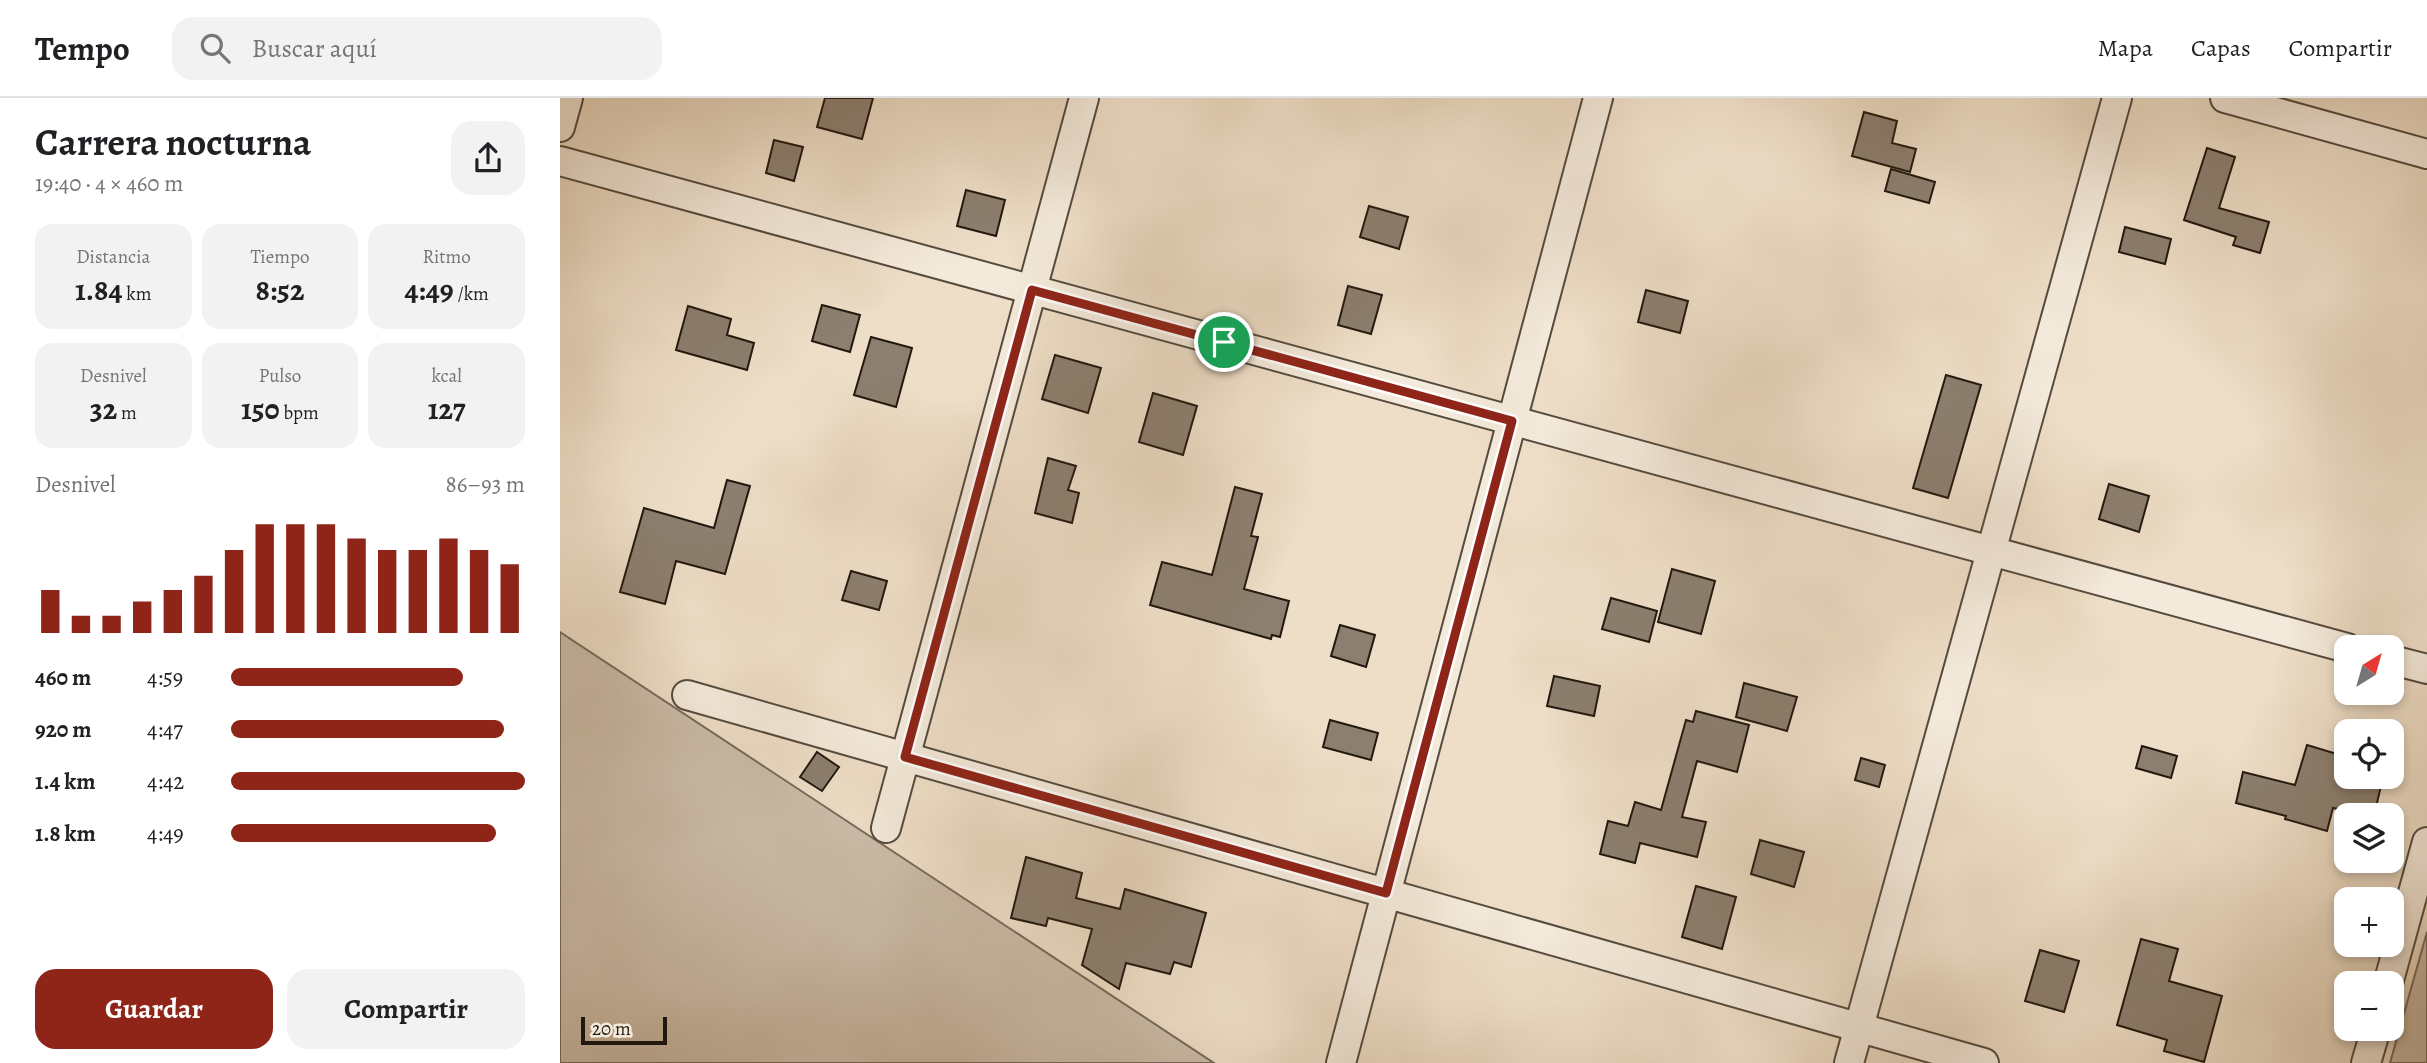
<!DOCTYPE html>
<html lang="es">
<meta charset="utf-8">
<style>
:root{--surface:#fff;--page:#f2f2f2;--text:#202124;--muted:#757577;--line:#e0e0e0;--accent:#8f2418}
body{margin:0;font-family:Alegreya,serif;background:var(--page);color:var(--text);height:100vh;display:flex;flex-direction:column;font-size:26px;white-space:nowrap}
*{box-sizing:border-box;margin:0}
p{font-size:23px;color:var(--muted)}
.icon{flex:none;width:38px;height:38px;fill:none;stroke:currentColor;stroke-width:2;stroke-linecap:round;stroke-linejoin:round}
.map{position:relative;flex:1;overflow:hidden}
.panel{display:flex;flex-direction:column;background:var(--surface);width:560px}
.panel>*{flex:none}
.needle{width:46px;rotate:37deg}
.tools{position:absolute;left:1774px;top:537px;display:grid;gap:14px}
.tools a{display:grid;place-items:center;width:70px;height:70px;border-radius:14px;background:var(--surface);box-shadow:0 4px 10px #0003;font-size:35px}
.scale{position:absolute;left:21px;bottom:18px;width:86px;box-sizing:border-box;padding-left:7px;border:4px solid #221810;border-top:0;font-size:19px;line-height:24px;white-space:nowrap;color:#221810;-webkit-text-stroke:5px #f4eadb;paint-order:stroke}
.pin{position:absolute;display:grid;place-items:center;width:60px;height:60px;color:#fff;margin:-30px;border:4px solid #fff;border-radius:50%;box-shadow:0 2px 7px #0007}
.round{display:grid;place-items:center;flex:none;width:74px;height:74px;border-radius:21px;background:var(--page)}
.summary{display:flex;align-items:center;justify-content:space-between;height:119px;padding:0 35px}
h1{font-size:38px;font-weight:700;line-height:52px}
.metrics{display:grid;grid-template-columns:repeat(3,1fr);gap:10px;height:119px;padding:7px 35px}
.metrics div{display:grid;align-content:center;border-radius:18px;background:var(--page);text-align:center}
.metrics b{font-size:30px;font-weight:700}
.metrics small{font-size:19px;font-weight:400}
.metrics p{font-size:19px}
.chart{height:196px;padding:14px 35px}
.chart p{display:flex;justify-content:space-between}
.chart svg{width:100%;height:126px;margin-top:7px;stroke:var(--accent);stroke-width:6}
.action{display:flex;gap:14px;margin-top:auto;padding:14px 35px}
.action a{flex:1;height:80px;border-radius:21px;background:var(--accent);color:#fff;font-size:28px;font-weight:700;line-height:80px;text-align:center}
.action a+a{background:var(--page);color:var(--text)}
ul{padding:0 35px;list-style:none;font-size:23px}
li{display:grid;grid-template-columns:112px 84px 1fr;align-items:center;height:52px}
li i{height:18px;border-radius:9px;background:var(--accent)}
header{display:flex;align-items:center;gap:42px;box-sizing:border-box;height:98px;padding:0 35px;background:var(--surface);border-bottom:2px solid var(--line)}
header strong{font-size:33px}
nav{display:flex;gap:38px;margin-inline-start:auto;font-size:24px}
.search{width:490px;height:63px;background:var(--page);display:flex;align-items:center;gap:18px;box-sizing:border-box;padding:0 24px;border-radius:21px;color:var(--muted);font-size:26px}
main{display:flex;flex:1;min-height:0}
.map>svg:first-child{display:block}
</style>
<header>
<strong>Tempo</strong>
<div class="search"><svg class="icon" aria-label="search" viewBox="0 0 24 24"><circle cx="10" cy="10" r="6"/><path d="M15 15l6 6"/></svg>Buscar aquí</div>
<nav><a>Mapa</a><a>Capas</a><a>Compartir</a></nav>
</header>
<main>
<section class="panel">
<div class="summary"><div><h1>Carrera nocturna</h1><p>19:40 · 4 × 460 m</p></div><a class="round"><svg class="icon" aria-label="share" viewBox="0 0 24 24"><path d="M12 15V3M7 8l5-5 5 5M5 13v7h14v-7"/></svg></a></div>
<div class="metrics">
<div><p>Distancia</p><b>1.84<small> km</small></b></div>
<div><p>Tiempo</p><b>8:52</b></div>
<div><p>Ritmo</p><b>4:49<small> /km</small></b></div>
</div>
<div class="metrics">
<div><p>Desnivel</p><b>32<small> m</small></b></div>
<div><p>Pulso</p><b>150<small> bpm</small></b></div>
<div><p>kcal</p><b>127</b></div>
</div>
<div class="chart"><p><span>Desnivel</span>86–93 m</p>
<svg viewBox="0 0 160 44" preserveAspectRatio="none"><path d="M5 44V29M15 44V38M25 44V38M35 44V33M45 44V29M55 44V24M65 44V15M75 44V6M85 44V6M95 44V6M105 44V11M115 44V15M125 44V15M135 44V11M145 44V15M155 44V20"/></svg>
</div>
<ul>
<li><b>460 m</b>4:59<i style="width:79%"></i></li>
<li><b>920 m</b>4:47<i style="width:93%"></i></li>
<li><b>1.4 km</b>4:42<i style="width:100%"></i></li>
<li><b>1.8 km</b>4:49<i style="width:90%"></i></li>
</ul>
<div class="action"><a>Guardar</a><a>Compartir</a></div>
</section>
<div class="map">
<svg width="1867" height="965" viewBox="0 0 1867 965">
<rect width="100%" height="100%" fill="#eedec7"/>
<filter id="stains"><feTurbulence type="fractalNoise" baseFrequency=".00286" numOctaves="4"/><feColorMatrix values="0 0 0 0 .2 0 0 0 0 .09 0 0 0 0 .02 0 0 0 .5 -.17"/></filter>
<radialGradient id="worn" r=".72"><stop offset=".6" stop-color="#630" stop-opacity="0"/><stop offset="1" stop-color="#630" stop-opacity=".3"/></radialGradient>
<g fill="#cbbca8" stroke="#766a5c" stroke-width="2">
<path d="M0 534 654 965H0Z"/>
<path d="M1867 834V965H1830Z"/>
</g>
<g fill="#8c7f6f" stroke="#221810" stroke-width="2">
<path d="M265 0H313L302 41 257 29Z"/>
<path d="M1304 14 1337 23 1332 45 1356 51 1350 74 1292 58Z"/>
<path d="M214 42 243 49 234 83 206 75Z"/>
<path d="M1647 50 1675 59 1659 110 1709 124 1700 155 1673 147 1676 139 1624 122Z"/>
<path d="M1331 71 1375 84 1369 105 1325 93Z"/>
<path d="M406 92 445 102 436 138 397 128Z"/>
<path d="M809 108 848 119 839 151 800 139Z"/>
<path d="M1565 129 1611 141 1605 166 1559 154Z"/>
<path d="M788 188 822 197 811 236 778 227Z"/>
<path d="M1086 192 1128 203 1120 235 1078 224Z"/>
<path d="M262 207 300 217 290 254 252 243Z"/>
<path d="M128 208 171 221 167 237 194 245 187 272 116 252Z"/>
<path d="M311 239 352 250 336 309 294 297Z"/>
<path d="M495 257 541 270 528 315 482 301Z"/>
<path d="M1386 277 1421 287 1388 400 1353 390Z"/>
<path d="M593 295 637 308 623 357 579 344Z"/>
<path d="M488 360 516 368 508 392 519 395 512 425 475 415Z"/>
<path d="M167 382 190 388 165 476 116 463 105 506 60 494 84 410 154 430Z"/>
<path d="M1549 386 1589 398 1579 434 1539 421Z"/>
<path d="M675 389 702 396 691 438 698 439 684 491 729 503 720 539 712 537 711 541 590 507 602 464 652 477Z"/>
<path d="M1112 471 1155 483 1141 536 1098 524Z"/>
<path d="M291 473 327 483 319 512 282 502Z"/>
<path d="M1051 500 1097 513 1089 544 1042 531Z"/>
<path d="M780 527 815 537 806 569 771 558Z"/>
<path d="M994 578 1040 588 1034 618 987 608Z"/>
<path d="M1184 585 1237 599 1227 633 1176 619Z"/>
<path d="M1136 613 1189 627 1177 674 1137 663 1122 719 1146 724 1137 759 1080 745 1075 765 1040 756 1048 723 1068 728 1075 704 1101 712 1126 622 1133 624Z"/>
<path d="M770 622 818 635 811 662 763 649Z"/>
<path d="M1747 647 1787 659V679H1823L1814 718 1773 710 1767 733 1725 721 1726 718 1676 705 1683 674 1735 687Z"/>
<path d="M1582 648 1617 658 1611 680 1576 670Z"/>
<path d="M257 654 279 669 262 693 240 679Z"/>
<path d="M1301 660 1325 667 1319 689 1295 682Z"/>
<path d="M1200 742 1244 754 1234 789 1191 776Z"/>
<path d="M466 759 522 775 516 800 560 811 565 791 646 815 631 869 614 864 610 876 566 865 559 891 522 867 532 831 488 820 486 828 451 820Z"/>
<path d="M1136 788 1176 799 1162 851 1122 839Z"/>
<path d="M1581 841 1618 851 1609 883 1662 898 1644 964 1604 953 1607 942 1557 927Z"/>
<path d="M1480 852 1519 863 1504 914 1465 903Z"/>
</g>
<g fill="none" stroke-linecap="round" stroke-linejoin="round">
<g stroke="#554a3e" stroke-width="32">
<g id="street">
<path d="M1665 0 1867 56"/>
<path d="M0 29 8 0"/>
<path d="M0 63 1787 550"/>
<path d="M1832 562 1867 571"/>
<path d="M127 597 1424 965"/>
<path d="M326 730 524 0"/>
<path d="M1828 886 1867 744"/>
<path d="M781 965 1038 0"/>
<path d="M1289 965 1557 0"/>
<path d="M1806 965 1816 931"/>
</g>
</g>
<use href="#street" stroke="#f4eadb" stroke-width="28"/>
</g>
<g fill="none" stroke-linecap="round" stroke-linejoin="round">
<g stroke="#fff" stroke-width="14">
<path id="route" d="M472 192 952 323 826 795 345 659Z"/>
</g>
<use href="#route" stroke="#8f2418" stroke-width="9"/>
</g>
<rect width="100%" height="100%" filter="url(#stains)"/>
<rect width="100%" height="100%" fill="url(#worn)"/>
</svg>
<div class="tools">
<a><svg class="needle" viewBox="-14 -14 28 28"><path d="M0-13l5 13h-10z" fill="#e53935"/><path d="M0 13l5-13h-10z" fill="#757577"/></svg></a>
<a><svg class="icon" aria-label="locate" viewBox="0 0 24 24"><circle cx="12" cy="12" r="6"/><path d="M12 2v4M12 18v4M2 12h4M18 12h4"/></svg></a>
<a><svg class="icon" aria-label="layers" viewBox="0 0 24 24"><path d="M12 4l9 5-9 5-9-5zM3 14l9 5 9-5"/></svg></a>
<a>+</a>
<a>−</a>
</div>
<div class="scale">20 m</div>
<div class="pin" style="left:664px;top:244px;background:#1e9e55"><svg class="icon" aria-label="arrive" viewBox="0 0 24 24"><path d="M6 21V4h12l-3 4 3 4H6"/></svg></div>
</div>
</main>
